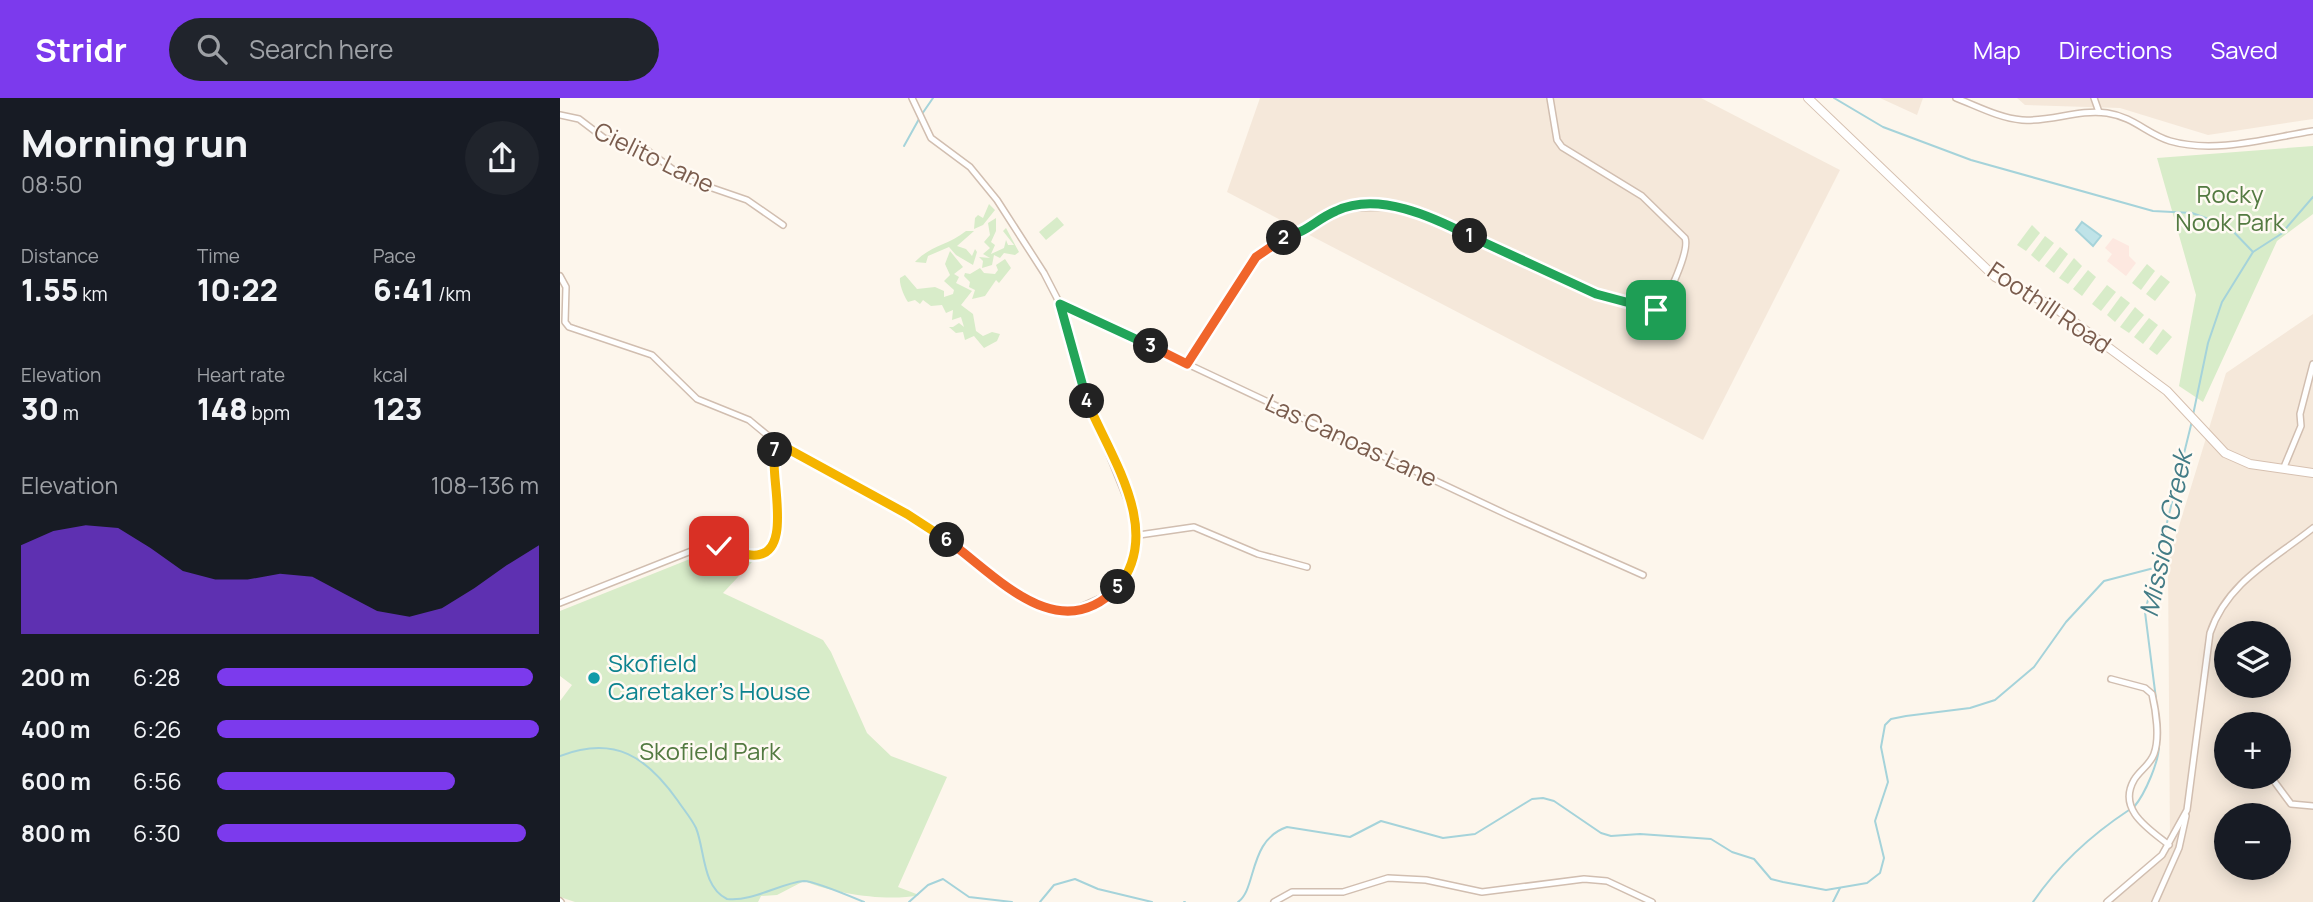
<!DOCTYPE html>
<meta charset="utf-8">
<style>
:root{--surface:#171b24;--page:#20242c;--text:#f1f3f6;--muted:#9ea1a6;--accent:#7c3aed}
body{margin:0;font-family:Manrope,sans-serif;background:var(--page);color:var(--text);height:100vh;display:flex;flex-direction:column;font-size:26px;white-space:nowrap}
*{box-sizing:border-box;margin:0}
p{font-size:23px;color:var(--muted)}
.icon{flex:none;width:38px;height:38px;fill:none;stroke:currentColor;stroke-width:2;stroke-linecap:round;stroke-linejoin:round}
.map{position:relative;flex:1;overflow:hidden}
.side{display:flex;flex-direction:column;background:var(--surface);width:560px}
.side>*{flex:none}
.fabs{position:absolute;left:1654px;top:523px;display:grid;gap:14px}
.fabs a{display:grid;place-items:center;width:77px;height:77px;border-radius:50%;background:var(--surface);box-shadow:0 4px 18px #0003;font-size:35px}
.pin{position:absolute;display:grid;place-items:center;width:60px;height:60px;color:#fff;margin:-30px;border-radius:14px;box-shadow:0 4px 10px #0006}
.km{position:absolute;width:35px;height:35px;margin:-18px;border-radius:50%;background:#222;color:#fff;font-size:19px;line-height:35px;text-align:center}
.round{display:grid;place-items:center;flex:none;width:74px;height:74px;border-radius:37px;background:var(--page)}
.summary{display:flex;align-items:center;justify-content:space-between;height:119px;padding:0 21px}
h1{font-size:38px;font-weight:800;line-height:52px}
.stats{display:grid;grid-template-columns:repeat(3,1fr);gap:10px;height:119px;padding:7px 21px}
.stats div{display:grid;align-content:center}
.stats b{font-size:30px;font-weight:800}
.stats small{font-size:19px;font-weight:400}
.stats p{font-size:19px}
.chart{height:196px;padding:14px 21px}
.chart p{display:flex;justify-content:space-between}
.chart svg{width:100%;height:126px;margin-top:7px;fill:var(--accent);opacity:.7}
ul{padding:0 21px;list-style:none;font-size:23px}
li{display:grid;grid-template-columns:112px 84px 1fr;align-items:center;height:52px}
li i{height:18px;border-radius:9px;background:var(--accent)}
header{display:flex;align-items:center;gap:42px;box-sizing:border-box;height:98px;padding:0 35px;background:var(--accent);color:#fff}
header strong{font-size:33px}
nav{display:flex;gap:38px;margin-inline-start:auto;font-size:24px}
.search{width:490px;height:63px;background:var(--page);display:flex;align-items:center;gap:18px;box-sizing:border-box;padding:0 24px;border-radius:38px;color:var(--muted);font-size:26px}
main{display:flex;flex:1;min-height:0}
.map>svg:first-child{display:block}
</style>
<header>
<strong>Stridr</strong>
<div class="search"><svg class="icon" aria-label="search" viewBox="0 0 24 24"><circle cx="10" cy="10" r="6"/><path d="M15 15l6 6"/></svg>Search here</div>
<nav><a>Map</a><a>Directions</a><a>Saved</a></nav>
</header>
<main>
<section class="side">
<div class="summary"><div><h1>Morning run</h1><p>08:50</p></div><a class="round"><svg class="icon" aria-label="share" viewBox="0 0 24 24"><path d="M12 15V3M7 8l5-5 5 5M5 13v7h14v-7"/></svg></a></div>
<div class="stats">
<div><p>Distance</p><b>1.55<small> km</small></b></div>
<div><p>Time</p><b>10:22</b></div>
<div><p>Pace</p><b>6:41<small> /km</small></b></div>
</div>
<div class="stats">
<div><p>Elevation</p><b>30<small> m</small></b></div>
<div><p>Heart rate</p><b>148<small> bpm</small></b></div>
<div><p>kcal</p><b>123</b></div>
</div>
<div class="chart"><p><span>Elevation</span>108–136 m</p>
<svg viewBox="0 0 160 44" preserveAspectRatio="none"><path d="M0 44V13L10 8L20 6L30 7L40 14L50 22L60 25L70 25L80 23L90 24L100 30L110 36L120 38L130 35L140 28L150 20L160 13V44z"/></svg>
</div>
<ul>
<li><b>200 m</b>6:28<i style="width:98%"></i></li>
<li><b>400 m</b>6:26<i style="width:100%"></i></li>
<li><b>600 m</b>6:56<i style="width:74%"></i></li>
<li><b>800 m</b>6:30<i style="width:96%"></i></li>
</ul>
</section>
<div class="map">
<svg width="1753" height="804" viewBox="0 0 1753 804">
<rect width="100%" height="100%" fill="#fdf6ec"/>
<g fill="#f5e8da" fill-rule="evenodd">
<path d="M700 0H1141L1280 72 1143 342 667 94Z"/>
<path d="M1320 0H1363L1357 17Z"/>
<path d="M1457 0H1753V21L1648 37 1560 10 1465 7Z"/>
<path d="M1753 216V804H1547L1591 769 1610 745 1608 464 1666 275ZM1666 536H1718V588H1666ZM1666 626H1718V679H1666ZM1666 718H1718V770H1666Z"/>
</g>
<path fill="#fde8e0" d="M1553 140 1569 148V158L1576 165 1566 178 1547 163 1552 156 1545 150Z"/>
<g fill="#d8ecc9">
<path d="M1753 48V116L1717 143 1643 304 1619 288 1636 197 1597 60Z"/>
<path d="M429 106 435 112 423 127 414 131 415 120 418 117 423 120Z"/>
<path d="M497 119 504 127 486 142 479 134Z"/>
<path d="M436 120V133L431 144 435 147 431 156 444 150 446 142 448 147H454L443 133 446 130 459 154 455 157 444 155 440 160 434 157 432 167 422 170 423 163 419 159 430 160 423 156 430 150 424 144 430 137 428 125Z"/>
<path d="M1472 127 1480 135 1466 153 1457 147Z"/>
<path d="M406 133H414L397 148 406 151 412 158 415 151 417 154 413 167 396 157 389 149 368 158 366 165 355 164C369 148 389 147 406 133Z"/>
<path d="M1485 138 1494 145 1479 164 1471 157Z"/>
<path d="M1500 149 1508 156 1494 175 1485 168Z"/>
<path d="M390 153 403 169 394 176 399 179 396 185 412 193 401 207 413 216 416 233 423 238 432 234 440 236 437 243 424 250 414 238 405 242 403 234 396 235 389 229H393L399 225 404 229 401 219 392 222 393 212 386 215 382 207 371 208 363 202 360 206 355 202 348 204C345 200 339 187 340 180L345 177 357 191 375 189 384 193V199L393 196 394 192 384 183 390 177 385 166Z"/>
<path d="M1514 160 1522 168 1508 186 1499 180Z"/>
<path d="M445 161 451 170 439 185 436 182 425 198 412 201 415 192 409 189 410 184 404 178 405 175 410 176 420 170 424 175 435 176 438 172 436 167Z"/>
<path d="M1587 166 1595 173 1581 192 1572 185Z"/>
<path d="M1528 172 1536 179 1522 198 1513 191Z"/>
<path d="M1601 177 1610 184 1595 203 1586 196Z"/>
<path d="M1547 187 1556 194 1541 213 1532 206Z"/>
<path d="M1561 198 1570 205 1555 224 1547 217Z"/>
<path d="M1575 209 1584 217 1569 235 1560 229Z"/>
<path d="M1589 220 1598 227 1583 246 1574 239Z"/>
<path d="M1603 231 1612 239 1597 257 1589 251Z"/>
<path d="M155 451 193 463 163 495 263 542 271 554 307 635 331 658 387 679 338 789 359 797C328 804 276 796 244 783L217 797 201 798 198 804H15L0 799V603L12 587 0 578V513Z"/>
</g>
<path fill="#bfe3e8" stroke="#a5d3da" stroke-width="2" d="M1522 124 1541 138 1533 148 1516 132Z"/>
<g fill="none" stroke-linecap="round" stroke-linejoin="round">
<g stroke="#a5d3da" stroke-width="2">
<path d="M1274 0 1323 29 1411 62 1593 113 1632 115 1668 128 1693 154"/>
<path d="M362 16 373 0"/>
<path d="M344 48 359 21"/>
<path d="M1633 317 1648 245 1662 204 1693 154 1721 136 1753 99"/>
<path d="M1596 601 1585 514 1632 323"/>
<path d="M0 658C55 637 87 659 118 703 124 712 131 720 136 730 145 752 142 789 167 801 193 804 220 785 244 783 254 783 292 799 304 804"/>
<path d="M1574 709C1585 696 1600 662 1599 645"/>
<path d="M349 804 368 787 383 781 409 799 452 804"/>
<path d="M480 804 494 787 515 781 538 791 592 804"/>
<path d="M624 804H625"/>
<path d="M678 804C697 791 688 742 727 729L790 739 821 723 883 740 915 736 972 701 983 700 994 703 1041 735 1051 738 1080 736 1151 741 1172 754 1194 761 1211 781 1223 784 1266 792 1307 785 1320 775 1324 760 1315 723 1328 684 1321 649 1325 627 1331 621 1346 618 1410 610 1435 602 1474 569 1506 524 1544 483 1594 470"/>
<path d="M1273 804 1280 790"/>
<path d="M1473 804C1499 766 1531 737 1569 712"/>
</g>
<g stroke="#d1beb0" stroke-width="8">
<g id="street">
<path d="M1396 0C1417 8 1439 20 1462 22 1491 24 1518 11 1547 15 1574 19 1587 36 1610 43 1655 56 1708 40 1753 33"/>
<path d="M1534 0 1539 14"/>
<path d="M0 17 19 21 44 40 88 53 126 81 187 102 223 127"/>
<path d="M0 178 6 189 5 224 9 229 92 257 137 301 189 322 218 346 347 416 390 444 452 494 476 508 494 512H514L550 496 562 484 575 459 578 428 528 304 500 206 484 175 437 102 410 69 371 40 352 0"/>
<path d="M500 206 948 417 1083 477"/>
<path d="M627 266 701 154 719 142 745 134 784 110 833 109 860 114C898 129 1072 221 1099 211 1108 200 1130 152 1125 140L1082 98 1002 49 997 42 990 0"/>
<path d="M1724 369 1741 328 1740 316 1753 266"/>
<path d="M579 437 634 429 698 456 747 469"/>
<path d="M0 505 144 448C162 446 180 460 197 457 238 448 204 372 218 346"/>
<path d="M1551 581 1585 590 1592 596C1596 613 1600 640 1594 656 1590 667 1580 672 1574 682 1557 712 1589 731 1609 747"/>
<path d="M1711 679 1731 706 1753 708"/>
<path d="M0 803 1 804"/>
<path d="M714 804 732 794H783L828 780 866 782 922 794 1024 781 1047 783 1092 804"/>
<path d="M1547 804 1602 757 1627 712 1650 535C1667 484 1713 462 1753 430"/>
<path d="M1595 804 1619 750 1626 718"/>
</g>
</g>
<g stroke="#d6c0b0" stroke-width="10">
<path id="secondary" d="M1248 0 1435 179 1494 209 1607 293 1665 355 1690 366 1753 375"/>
</g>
<use href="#street" stroke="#fff" stroke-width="5"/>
<use href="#secondary" stroke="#fff" stroke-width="8"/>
</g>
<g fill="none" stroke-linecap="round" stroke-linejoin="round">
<g stroke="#fff" stroke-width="14">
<path id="split-1" d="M910 138 1036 196 1096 212"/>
</g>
<g stroke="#fff" stroke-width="14">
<path id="split-2" d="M724 140C749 133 755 122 776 113 818 93 873 119 910 138"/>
</g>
<g stroke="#fff" stroke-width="14">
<path id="split-3" d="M591 248 627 266 696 159 724 140"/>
</g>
<g stroke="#fff" stroke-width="14">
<path id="split-4" d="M527 303 500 206 591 248"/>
</g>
<g stroke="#fff" stroke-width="14">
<path id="split-5" d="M527 303C550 358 604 433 558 489"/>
</g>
<g stroke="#fff" stroke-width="14">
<path id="split-6" d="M387 442C435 476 498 552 558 489"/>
</g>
<g stroke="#fff" stroke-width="14">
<path id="split-7" d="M215 352 219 346 347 416 387 442"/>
</g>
<g stroke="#fff" stroke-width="14">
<path id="split-8" d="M159 448C170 450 180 456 191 457 237 461 208 374 215 352"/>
</g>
<use href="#split-1" stroke="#22a559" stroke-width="9"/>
<use href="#split-2" stroke="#22a559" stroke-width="9"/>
<use href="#split-3" stroke="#f0652b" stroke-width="9"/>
<use href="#split-4" stroke="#22a559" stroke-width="9"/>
<use href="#split-5" stroke="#f5b400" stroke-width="9"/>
<use href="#split-6" stroke="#f0652b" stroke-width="9"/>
<use href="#split-7" stroke="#f5b400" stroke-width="9"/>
<use href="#split-8" stroke="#f5b400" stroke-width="9"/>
</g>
<circle fill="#0f9aa8" stroke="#fffaf3" stroke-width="2.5" cx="34" cy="580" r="7"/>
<g text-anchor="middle" stroke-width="5" stroke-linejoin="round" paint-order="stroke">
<g font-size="24" fill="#7a5c4d" stroke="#fffaf3">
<text transform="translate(94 60) rotate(26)" y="8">Cielito Lane</text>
<text transform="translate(1489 210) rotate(34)" y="8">Foothill Road</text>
<text transform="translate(791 343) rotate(25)" y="8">Las Canoas Lane</text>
</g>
<g font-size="24" fill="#537a41" stroke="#fffaf3">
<text x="1670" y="105">Rocky<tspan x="1670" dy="28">Nook Park</tspan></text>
<text x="150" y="662">Skofield Park</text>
</g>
<g font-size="24" fill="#0d838f" stroke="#fffaf3" text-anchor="start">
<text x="48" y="574">Skofield<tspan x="48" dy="28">Caretaker's House</tspan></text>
</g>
<g font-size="26" font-style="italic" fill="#437c86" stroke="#fffaf3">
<text transform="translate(1606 436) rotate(-78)" y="9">Mission Creek</text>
</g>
</g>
</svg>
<div class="fabs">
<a><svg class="icon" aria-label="layers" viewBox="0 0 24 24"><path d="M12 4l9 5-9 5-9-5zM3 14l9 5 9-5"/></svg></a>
<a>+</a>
<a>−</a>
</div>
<div class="pin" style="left:1096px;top:212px;background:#1e9e55"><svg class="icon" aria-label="arrive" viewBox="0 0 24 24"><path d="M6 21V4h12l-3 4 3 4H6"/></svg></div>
<div class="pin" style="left:159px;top:448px;background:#d93025"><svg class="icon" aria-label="check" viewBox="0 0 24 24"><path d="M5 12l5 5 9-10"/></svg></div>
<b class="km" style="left:910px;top:138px">1</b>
<b class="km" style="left:724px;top:140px">2</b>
<b class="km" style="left:591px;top:248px">3</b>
<b class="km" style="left:527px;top:303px">4</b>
<b class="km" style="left:558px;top:489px">5</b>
<b class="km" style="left:387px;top:442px">6</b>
<b class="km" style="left:215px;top:352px">7</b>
</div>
</main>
